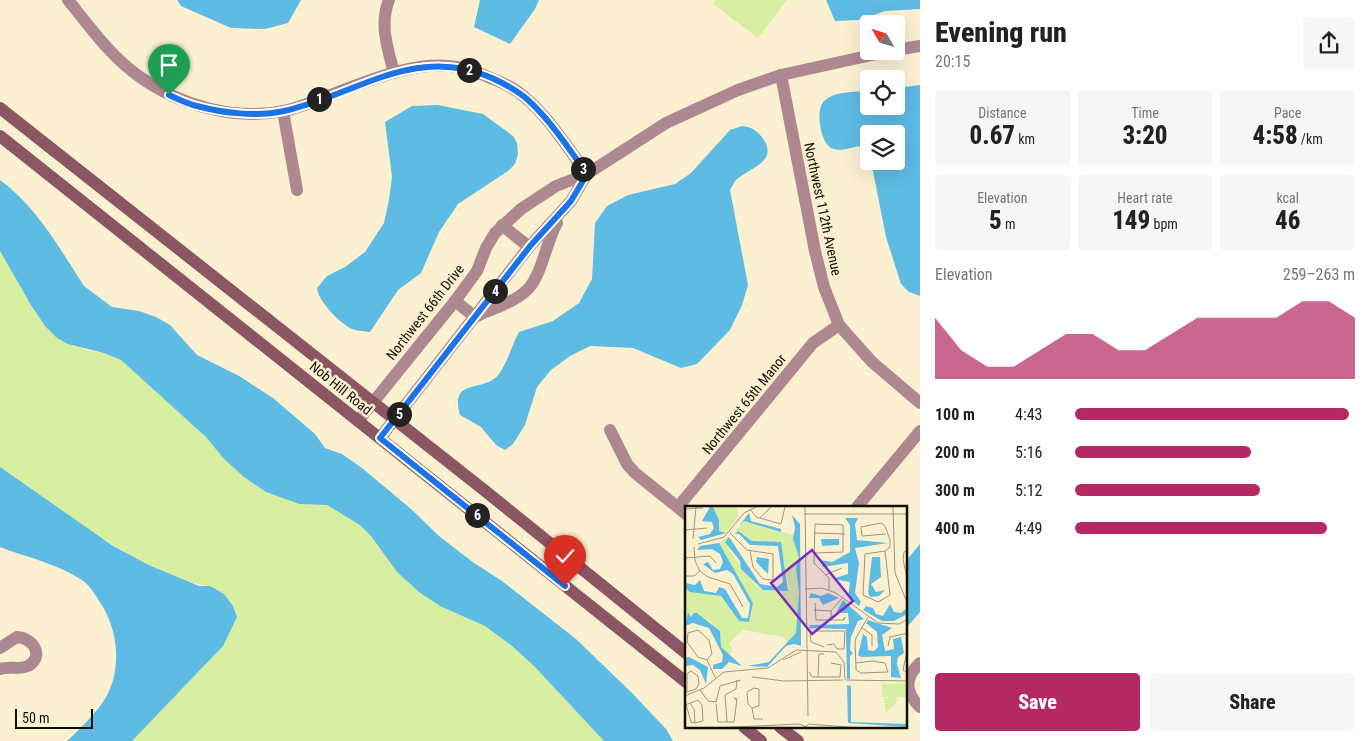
<!DOCTYPE html>
<meta charset="utf-8">
<style>
:root{--surface:#fff;--page:#f6f6f6;--text:#222;--muted:#767676;--accent:#b42863}
body{margin:0;font-family:"Roboto Condensed",sans-serif;background:var(--page);color:var(--text);height:100vh;display:flex;flex-direction:column;font-size:19px;white-space:nowrap}
*{box-sizing:border-box;margin:0}
p{font-size:16px;color:var(--muted)}
.icon{flex:none;width:28px;height:28px;fill:none;stroke:currentColor;stroke-width:2;stroke-linecap:round;stroke-linejoin:round}
.map{position:relative;flex:1;overflow:hidden}
.sheet{display:flex;flex-direction:column;background:var(--surface);width:450px}
.sheet>*{flex:none}
.needle{width:32px;rotate:309deg}
.fabs{position:absolute;left:860px;top:15px;display:grid;gap:10px}
.fabs a{display:grid;place-items:center;width:45px;height:45px;border-radius:5px;background:var(--surface);box-shadow:0 5px 20px #0002;font-size:25px}
.scale{position:absolute;left:15px;bottom:12px;width:78px;box-sizing:border-box;padding-left:5px;border:2px solid #110e04;border-top:0;font-size:14px;line-height:18px;white-space:nowrap;color:#110e04;-webkit-text-stroke:4px #fbf1d1;paint-order:stroke}
.pin{position:absolute;display:grid;place-items:center;width:42px;height:42px;color:#fff;margin:-51px -21px;border-radius:50% 50% 50% 0;rotate:-45deg;box-shadow:0 0 5px #0007}
.pin .icon{rotate:45deg}
.km{position:absolute;width:25px;height:25px;margin:-12px;border-radius:50%;background:#222;color:#fff;font-size:14px;line-height:25px;text-align:center}
.round{display:grid;place-items:center;flex:none;width:52px;height:52px;border-radius:5px;background:var(--page)}
.overview{display:flex;align-items:center;justify-content:space-between;height:85px;padding:0 15px}
h1{font-size:28px;font-weight:800;line-height:38px}
.stats{display:grid;grid-template-columns:repeat(3,1fr);gap:8px;height:85px;padding:5px 15px}
.stats div{display:grid;align-content:center;border-radius:5px;background:var(--page);text-align:center}
.stats b{font-size:25px;font-weight:800}
.stats small{font-size:14px;font-weight:400}
.stats p{font-size:14px}
.chart{height:140px;padding:10px 15px}
.chart p{display:flex;justify-content:space-between}
.chart svg{width:100%;height:90px;margin-top:5px;fill:var(--accent);opacity:.7}
.primary-button{display:flex;gap:10px;margin-top:auto;padding:10px 15px}
.primary-button a{flex:1;height:58px;border-radius:5px;background:var(--accent);color:#fff;font-size:20px;font-weight:800;line-height:58px;text-align:center}
.primary-button a+a{background:var(--page);color:var(--text)}
ul{padding:0 15px;list-style:none;font-size:16px}
li{display:grid;grid-template-columns:80px 60px 1fr;align-items:center;height:38px}
li i{height:12px;border-radius:6px;background:var(--accent)}
main{display:flex;flex:1;min-height:0}
.map>svg:first-child{display:block}
</style>
<main>
<div class="map">
<svg width="920" height="741" viewBox="0 0 920 741">
<rect width="100%" height="100%" fill="#fbf1d1"/>
<g fill="#d6efa0">
<path d="M716 0H787L758 38 713 4Z"/>
<path d="M0 251 31 305 45 326 85 350 104 353 121 360 206 437 224 459 244 477 266 492 299 504 327 505 360 525 371 536 397 572 440 606 485 626 512 646 534 666 604 741H132L198 672 210 586C196 585 184 580 171 574 108 549 55 505 0 467Z"/>
</g>
<g fill="#5ebbe4">
<path d="M177 0H301L288 23 265 29 231 28 181 6Z"/>
<path d="M480 0H539L535 9 510 44 474 27Z"/>
<path d="M826 0H920V9L885 11 859 20 835 21Z"/>
<path d="M920 85V296L909 292 901 284 886 237 871 161H896V134H869V154L865 146C855 145 843 152 834 149 820 146 815 109 824 101 835 91 854 92 869 91V106H896V88Z"/>
<path d="M438 105 483 114 513 136 517 143 518 154 515 164 508 171 458 204 439 232 421 273 398 290 370 332C364 331 355 331 350 328 339 322 318 301 317 288L327 276 345 267 365 252 384 223 389 200 392 177 385 122 412 106Z"/>
<path d="M742 126C752 127 758 131 764 140 778 163 748 168 736 180 734 182 732 187 730 190L748 285 742 305 730 330 697 364 681 368 633 348 590 346 570 356 551 370 537 387 525 425 513 444 505 450 496 445 481 427 460 415C449 376 484 394 499 374 509 360 511 346 519 332L553 321 579 303 592 279 595 223 607 206 628 195 675 184 691 173 730 130Z"/>
<path d="M0 180C37 207 60 249 84 286L112 307 139 311 156 317 170 325 197 355 239 376 273 398 315 434 325 448 342 454 362 468 411 509 439 536 474 563 502 581 576 639 632 693 666 729 673 741H604L534 666 512 646 485 626 440 606 419 592 397 572 371 536 360 525 327 505 299 504 266 492 244 477 224 459 206 437 121 360 104 353 68 344 57 338 45 326 31 305 0 251Z"/>
<path d="M0 467 113 546 149 565 199 586H210L224 594 233 606 237 617 223 646 132 741H67C80 729 93 716 103 702 122 674 119 634 103 607 97 598 91 586 82 580 58 564 26 557 0 547Z"/>
<path d="M920 544V612L906 628V561Z"/>
</g>
<g fill="none" stroke-linecap="round" stroke-linejoin="round">
<g stroke="#ae8890" stroke-width="12">
<path d="M68 0C90 27 111 57 140 77 179 105 235 121 283 111 300 108 317 100 333 94 371 80 416 60 457 67 470 69 482 74 493 79 501 82 509 86 517 91 546 112 566 146 587 174"/>
<path d="M389 0C379 25 388 49 394 73"/>
<path d="M896 50 920 46"/>
<path d="M781 75 815 251 824 287 839 325 872 362 920 403"/>
<path d="M283 111 297 190"/>
<path d="M502 225 529 247"/>
<path d="M455 301 475 317"/>
<path d="M477 316C494 308 516 302 529 288 543 271 546 242 557 223"/>
<path d="M358 421 455 301 477 271 486 248 495 233 521 209 556 186 587 174 666 123 738 90 781 75 890 51"/>
<path d="M610 430 627 464 635 473 686 514"/>
<path d="M380 438 529 247 571 201 587 174"/>
<path d="M678 507 813 343 839 325"/>
<path d="M857 507 920 431"/>
<path d="M0 648 17 637C33 638 45 656 28 666 20 670 9 666 0 669"/>
<path d="M920 663C904 678 905 692 920 707"/>
</g>
<g stroke="#8a5663" stroke-width="12">
<path d="M0 108 484 490 686 653"/>
<path d="M0 136 686 682"/>
<path d="M744 727 761 741"/>
<path d="M780 727 798 741"/>
</g>
</g>
<g fill="none" stroke-linecap="round" stroke-linejoin="round">
<g stroke="#fff" stroke-width="10">
<path id="route" d="M169 95C178 99 188 104 197 106 223 113 257 117 284 111 357 95 413 44 492 78 505 84 517 90 528 100 551 121 569 149 587 174L571 201 531 245 380 438 565 586"/>
</g>
<use href="#route" stroke="#1a73e8" stroke-width="6"/>
</g>
<g text-anchor="middle" stroke-width="5" stroke-linejoin="round" paint-order="stroke">
<g font-size="14" fill="#110e04" stroke="#fbf1d1">
<text transform="translate(823 209) rotate(78)" y="5">Northwest 112th Avenue</text>
<text transform="translate(425 312) rotate(-52)" y="5">Northwest 66th Drive</text>
<text transform="translate(341 388) rotate(39)" y="5">Nob Hill Road</text>
<text transform="translate(744 404) rotate(-51)" y="5">Northwest 65th Manor</text>
</g>
</g>
<g transform="translate(685 506)">
<rect width="222" height="222" fill="#fbf1d1"/>
<path d="M28 1H52L53 11 41 27 34 25V14ZM59 15 108 29 114 51 111 62 114 87 111 127 102 136 99 131 58 124 44 137 47 142 45 149 36 141 35 126 26 116 12 107 6 111 3 106 0 112V82L5 86 35 90 54 115 64 116 68 97 33 37 43 31H45L41 35 46 47 72 81 82 85 104 83 95 36 67 35 53 25 49 27ZM222 177 221 191 205 190 212 191 211 197 201 207 199 193 205 191H197V178Z" fill="#d6efa0"/>
<path d="M25 1H28L34 14V25L41 27 16 34 13 31 25 28 29 22 27 16 17 15ZM64 7 66 15 96 23V26L59 15 54 20ZM107 9 115 18 116 140 109 138 101 140 82 161 62 160 84 156 111 127 114 87 111 62 114 51 108 33 110 21ZM160 12H173L170 18 172 34 203 37 170 42 174 57 170 87 176 96 174 100 163 91 165 76 147 73 163 68V57L138 61 135 54 147 56 165 46V19ZM53 25 67 35 96 36 103 85 78 84 56 63 55 55 40 36 44 31 75 78 92 81 98 76 93 40 65 39 54 28H50ZM136 33H154V39L137 40ZM34 37 68 97 64 116 54 115 36 90 5 86 0 82V77L10 79 15 74 19 85 31 87 34 81 40 83 57 112H63L65 98 48 68 42 64 30 67 18 58 23 56 28 64 35 63 38 56 35 48 27 43 12 44 15 40ZM72 51 84 53 83 68 71 56ZM187 51H195L196 71 186 78 191 86 200 84 194 90 185 91 183 86ZM126 87 136 90 143 87 154 92 138 99 134 92H124ZM158 94 179 113 173 115 166 131 165 144 168 147 165 150V173H162L161 123 124 122 125 119 164 118 163 107H151ZM205 98 209 106 216 107 220 103 222 108 209 115H197L178 104 181 100 188 102 191 108 198 110ZM3 106 6 111 9 107H12L35 125 36 141 57 160 44 156 37 163H28V159L37 156 38 149 24 122 8 117 0 120ZM183 114 207 122 197 129 200 145 209 143 208 133 216 131 219 147 213 151 212 158 216 172 206 171V150L176 151 173 149 178 128 182 131 183 144 189 145 193 141 192 126 181 117ZM4 151 23 161 21 178 15 164 8 159 0 160V152ZM162 179 166 180V216L222 218V221L163 217Z" fill="#5ebbe4"/>
<path fill="none" stroke="#9d967f" stroke-width="1" d="M120 1 123 210M208 1 210 67 223 99M0 3 18 2M65 3 71 11 96 18 100 1M119 8H223M75 12 86 1M0 24 22 22M45 27 62 44 88 48V74L78 73 68 61 65 45M129 27 160 28M201 28 177 30 176 21 196 17 200 20 205 34V41L200 45 205 89M8 33 11 1M13 38 39 31 59 7 71 1M9 41 10 55 15 65 23 71 45 78 58 101M223 45 219 46 218 53 223 77M130 47 158 46V19L130 18 129 57 144 72V84M180 48 178 89 193 96 205 89M180 48 200 45M0 52 25 50 31 57M140 69 157 62M0 70H9L15 65M120 83 137 82 151 87 193 117 214 118 223 113M130 97 131 114H159L160 111 158 114M129 104 146 105M146 114V105L158 91M176 121 187 129V140M13 124 24 134 27 148 22 154 13 151 2 136 3 127ZM203 140 205 131 223 127M139 141 126 136 125 129 131 125H160L159 143H152L149 138 142 139M223 141 218 164 223 167M22 154 31 173M98 154 116 146M171 157 187 155 200 157 203 166 176 167 171 164V162L170 136 171 132 183 111M124 166 127 171H155L156 159 146 157M67 171 99 175 158 174M133 171 134 148H139M161 174 223 175M15 184 23 195 32 196M0 187 5 185 11 183 14 178 13 170 6 165 2 168V186M0 190 19 182 39 166 83 162 111 144 151 146 159 156 160 174M31 196 35 180 56 174M5 197 9 203 10 217M1 198 6 216 10 217M31 198 33 216H49L52 193 49 192 52 194M0 199 13 194 17 199 18 215 10 217M67 202 74 200V183L69 182M67 202 63 198 62 186 69 182M67 202 69 213H78M42 216 40 189 51 183 52 174M120 221 124 218 175 222M8 222H28M28 222 114 218 122 221"/>
<path fill="#7b2cbf" fill-opacity="0.15" stroke="#7b2cbf" stroke-width="2.5" d="M127 44 168 95 127 128 86 77Z"/>
<rect width="222" height="222" fill="none" stroke="#110e04" stroke-width="2.5"/>
</g>
</svg>
<div class="fabs">
<a><svg class="needle" viewBox="-14 -14 28 28"><path d="M0-13l5 13h-10z" fill="#e53935"/><path d="M0 13l5-13h-10z" fill="#767676"/></svg></a>
<a><svg class="icon" aria-label="locate" viewBox="0 0 24 24"><circle cx="12" cy="12" r="6"/><path d="M12 2v4M12 18v4M2 12h4M18 12h4"/></svg></a>
<a><svg class="icon" aria-label="layers" viewBox="0 0 24 24"><path d="M12 4l9 5-9 5-9-5zM3 14l9 5 9-5"/></svg></a>
</div>
<div class="scale">50 m</div>
<div class="pin" style="left:169px;top:95px;background:#1e9e55"><svg class="icon" aria-label="arrive" viewBox="0 0 24 24"><path d="M6 21V4h12l-3 4 3 4H6"/></svg></div>
<div class="pin" style="left:565px;top:586px;background:#d93025"><svg class="icon" aria-label="check" viewBox="0 0 24 24"><path d="M5 12l5 5 9-10"/></svg></div>
<b class="km" style="left:319px;top:99px">1</b>
<b class="km" style="left:469px;top:70px">2</b>
<b class="km" style="left:583px;top:169px">3</b>
<b class="km" style="left:495px;top:291px">4</b>
<b class="km" style="left:399px;top:414px">5</b>
<b class="km" style="left:477px;top:515px">6</b>
</div>
<section class="sheet">
<div class="overview"><div><h1>Evening run</h1><p>20:15</p></div><a class="round"><svg class="icon" aria-label="share" viewBox="0 0 24 24"><path d="M12 15V3M7 8l5-5 5 5M5 13v7h14v-7"/></svg></a></div>
<div class="stats">
<div><p>Distance</p><b>0.67<small> km</small></b></div>
<div><p>Time</p><b>3:20</b></div>
<div><p>Pace</p><b>4:58<small> /km</small></b></div>
</div>
<div class="stats">
<div><p>Elevation</p><b>5<small> m</small></b></div>
<div><p>Heart rate</p><b>149<small> bpm</small></b></div>
<div><p>kcal</p><b>46</b></div>
</div>
<div class="chart"><p><span>Elevation</span>259–263 m</p>
<svg viewBox="0 0 160 44" preserveAspectRatio="none"><path d="M0 44V14L10 30L20 38L30 38L40 30L50 22L60 22L70 30L80 30L90 22L100 14L110 14L120 14L130 14L140 6L150 6L160 14V44z"/></svg>
</div>
<ul>
<li><b>100 m</b>4:43<i style="width:98%"></i></li>
<li><b>200 m</b>5:16<i style="width:63%"></i></li>
<li><b>300 m</b>5:12<i style="width:66%"></i></li>
<li><b>400 m</b>4:49<i style="width:90%"></i></li>
</ul>
<div class="primary-button"><a>Save</a><a>Share</a></div>
</section>
</main>
